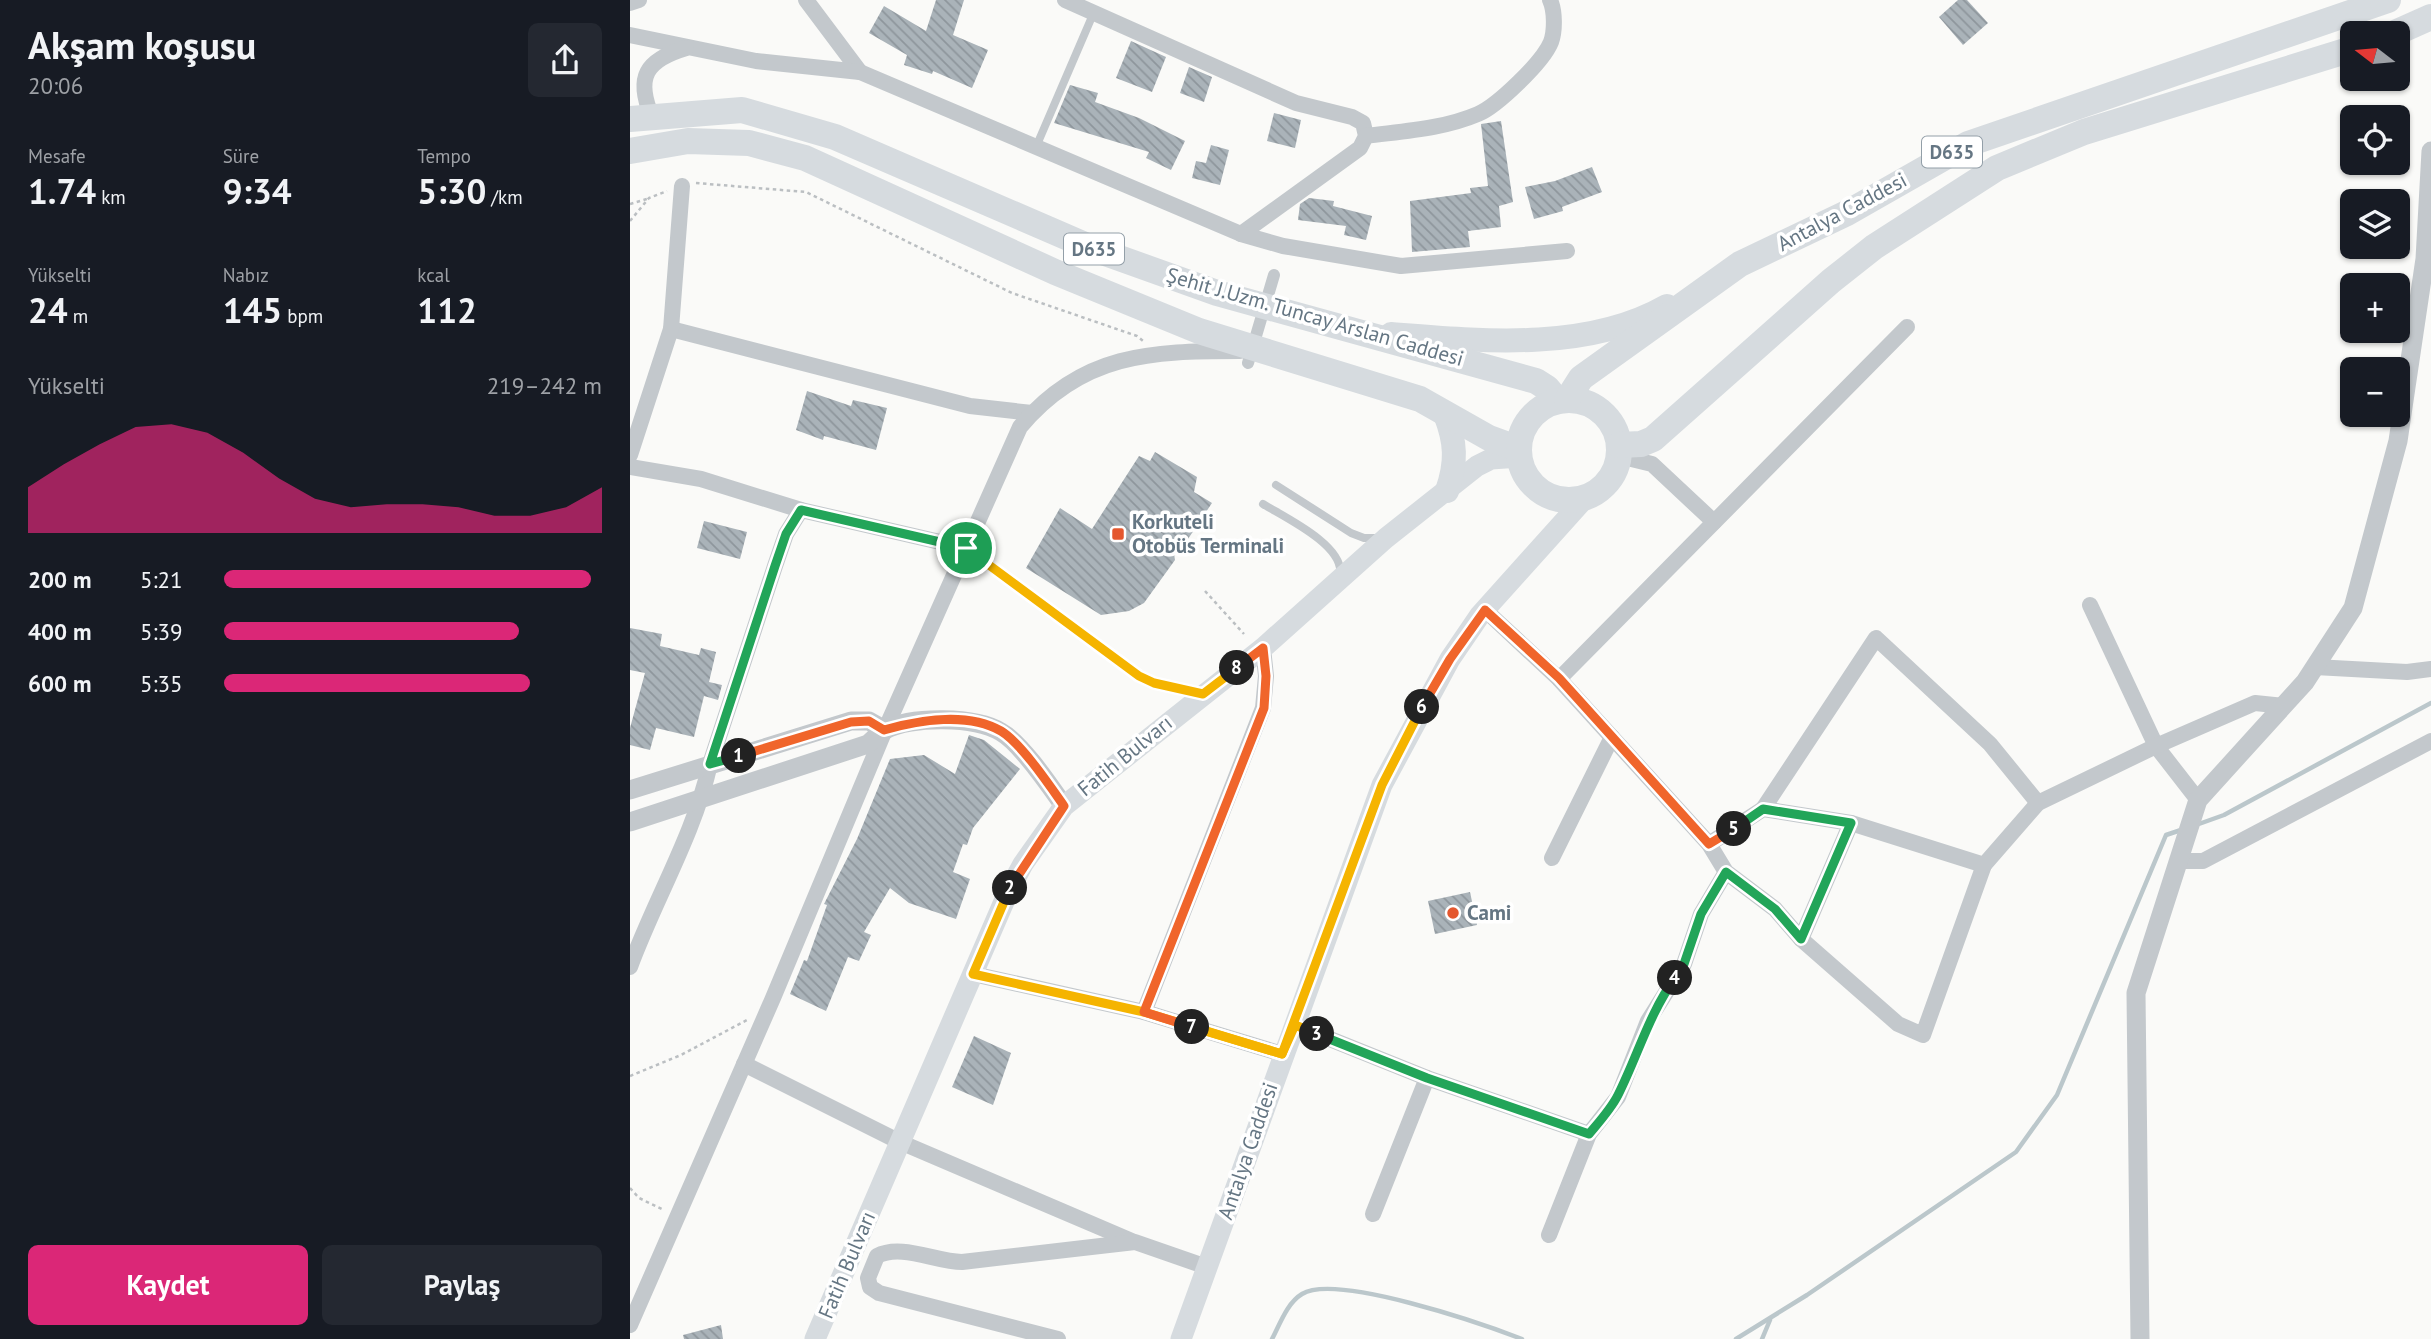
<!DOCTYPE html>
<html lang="tr">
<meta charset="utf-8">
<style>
:root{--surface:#171b24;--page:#242831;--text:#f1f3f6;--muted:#9ea1a6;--accent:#db2777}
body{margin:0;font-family:"PT Sans",sans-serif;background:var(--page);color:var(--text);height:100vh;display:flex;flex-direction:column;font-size:26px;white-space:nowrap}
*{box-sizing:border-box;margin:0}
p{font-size:23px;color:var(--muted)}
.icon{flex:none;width:38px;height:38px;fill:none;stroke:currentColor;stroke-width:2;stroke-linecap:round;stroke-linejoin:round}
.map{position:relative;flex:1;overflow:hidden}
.drawer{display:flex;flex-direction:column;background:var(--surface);width:630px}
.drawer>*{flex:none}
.needle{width:46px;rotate:286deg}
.fabs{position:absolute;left:1710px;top:21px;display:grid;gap:14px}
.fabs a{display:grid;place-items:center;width:70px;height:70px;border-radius:10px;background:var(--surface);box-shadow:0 2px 5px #0004;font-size:35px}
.pin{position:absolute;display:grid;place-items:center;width:60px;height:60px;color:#fff;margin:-30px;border:4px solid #fff;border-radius:50%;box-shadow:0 2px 7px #0007}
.km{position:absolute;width:35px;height:35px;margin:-18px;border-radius:50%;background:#222;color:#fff;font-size:19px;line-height:35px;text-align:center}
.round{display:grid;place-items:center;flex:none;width:74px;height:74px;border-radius:10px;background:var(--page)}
.summary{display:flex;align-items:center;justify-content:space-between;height:119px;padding:0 28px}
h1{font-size:38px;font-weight:800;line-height:52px}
.figures{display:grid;grid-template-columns:repeat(3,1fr);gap:10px;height:119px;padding:7px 28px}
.figures div{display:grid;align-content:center}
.figures b{font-size:35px;font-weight:800}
.figures small{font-size:19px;font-weight:400}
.figures p{font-size:19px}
.chart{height:196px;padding:14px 28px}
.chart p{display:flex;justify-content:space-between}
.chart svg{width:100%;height:126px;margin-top:7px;fill:var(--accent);opacity:.7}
.button{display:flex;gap:14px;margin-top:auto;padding:14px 28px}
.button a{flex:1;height:80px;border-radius:10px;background:var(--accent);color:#fff;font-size:28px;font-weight:800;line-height:80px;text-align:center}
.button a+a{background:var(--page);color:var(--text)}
ul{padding:0 28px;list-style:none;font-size:23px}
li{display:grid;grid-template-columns:112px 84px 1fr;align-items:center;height:52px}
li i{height:18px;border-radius:9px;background:var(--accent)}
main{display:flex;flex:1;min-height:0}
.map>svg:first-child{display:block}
</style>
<main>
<section class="drawer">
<div class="summary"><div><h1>Akşam koşusu</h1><p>20:06</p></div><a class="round"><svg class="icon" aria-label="share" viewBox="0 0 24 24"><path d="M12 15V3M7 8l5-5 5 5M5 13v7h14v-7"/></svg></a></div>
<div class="figures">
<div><p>Mesafe</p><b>1.74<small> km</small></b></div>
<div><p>Süre</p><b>9:34</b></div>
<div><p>Tempo</p><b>5:30<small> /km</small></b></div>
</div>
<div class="figures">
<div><p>Yükselti</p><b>24<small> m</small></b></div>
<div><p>Nabız</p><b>145<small> bpm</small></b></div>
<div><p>kcal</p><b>112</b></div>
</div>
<div class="chart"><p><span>Yükselti</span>219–242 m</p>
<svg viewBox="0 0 160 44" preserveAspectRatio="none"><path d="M0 44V28L10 20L20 13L30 7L40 6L50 9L60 16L70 25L80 32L90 35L100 34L110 34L120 35L130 38L140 38L150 35L160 28V44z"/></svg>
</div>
<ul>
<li><b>200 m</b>5:21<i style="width:97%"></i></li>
<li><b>400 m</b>5:39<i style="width:78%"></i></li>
<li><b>600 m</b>5:35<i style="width:81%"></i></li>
</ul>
<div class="button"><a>Kaydet</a><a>Paylaş</a></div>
</section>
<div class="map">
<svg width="1801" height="1339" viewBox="0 0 1801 1339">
<defs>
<pattern id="building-back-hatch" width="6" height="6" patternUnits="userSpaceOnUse" patternTransform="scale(1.75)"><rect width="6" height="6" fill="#aab3b9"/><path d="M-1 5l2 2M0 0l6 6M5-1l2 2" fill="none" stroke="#8e969c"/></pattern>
</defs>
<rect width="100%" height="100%" fill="#fafaf8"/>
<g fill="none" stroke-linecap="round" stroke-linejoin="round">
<g stroke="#bbc7cb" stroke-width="4.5">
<path d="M1566 825 1594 815 1801 703"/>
<path d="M642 1339C650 1324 657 1303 672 1294 706 1273 853 1324 892 1339"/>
<path d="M1106 1339 1177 1295 1386 1152 1427 1095 1536 835 1551 830"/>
<path d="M1132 1339 1140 1320"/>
</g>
</g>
<g fill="url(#building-back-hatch)">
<path d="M306 0H334L323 35 358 50 342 88 303 71 302 74 274 65 277 55 239 33 254 6 296 31Z"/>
<path d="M1328 0H1337L1358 23 1333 45 1309 17Z"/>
<path d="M501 41 536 57 522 92 486 78Z"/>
<path d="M559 67 582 77 574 102 550 93Z"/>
<path d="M440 85 468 93 465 102 509 118 555 141 541 170 516 158 519 152 424 123Z"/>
<path d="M644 113 671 120 665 148 637 141Z"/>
<path d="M871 121 883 202 869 206 871 227 838 231 840 247 782 252 780 201 841 193 840 188 858 186 851 124Z"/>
<path d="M581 145 599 150 590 185 562 178 566 161 576 163Z"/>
<path d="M962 167 972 192 932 207 933 211 904 219 895 187 925 181Z"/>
<path d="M679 198 704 201 703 206 742 216 736 240 714 235 716 226 668 220 670 204Z"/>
<path d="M177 391 221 406 223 400 257 408 246 450 194 436 193 440 166 430Z"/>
<path d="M525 452 567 477 564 492 582 503 558 539 543 548 545 560 514 603 499 611 471 615 396 568 430 508 462 529 509 456 520 461Z"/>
<path d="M74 521 117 532 110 559 67 548Z"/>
<path d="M0 628 32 634 30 646 69 655 71 648 86 652 79 682 92 685 88 700 74 696 64 737 26 728 20 750 0 745V728L15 673 0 670Z"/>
<path d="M339 735 354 740 390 769 343 828 337 845 333 844 323 872 340 879 326 919 279 903 260 888 234 932 241 935 229 961 218 957 196 1011 160 994 174 960 177 961 197 905 194 904 227 839 260 759 294 755 325 774Z"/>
<path d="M840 892 847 925 805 934 798 901Z"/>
<path d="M344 1036 381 1053 363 1105 322 1087Z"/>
<path d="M91 1325 93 1339H54L53 1335Z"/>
</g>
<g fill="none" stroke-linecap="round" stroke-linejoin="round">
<g stroke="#bbbfc2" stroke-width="2.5" stroke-dasharray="3.5 3.5" stroke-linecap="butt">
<path d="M66 183 176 192 382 293 507 336 513 341"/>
<path d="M0 204 17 199"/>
<path d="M0 221 19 198 37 191"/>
<path d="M575 591 614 634"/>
<path d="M0 1076 51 1055 117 1020"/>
<path d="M0 1188 9 1198 34 1210"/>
</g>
<g stroke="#c3c8cc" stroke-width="8">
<path d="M406 147 464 12"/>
<path d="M646 485 721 533 734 538H750"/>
<path d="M633 504C654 517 714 545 710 574"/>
<path d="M336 548 509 676 524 683 570 694"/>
</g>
<path stroke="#c3c8cc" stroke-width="12" d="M618 363 644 275"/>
<g stroke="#c3c8cc" stroke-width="16">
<path d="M176 0 230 72"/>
<path d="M435 0 666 103 722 117 733 123 736 136 730 148 611 234"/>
<path d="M0 3 9 0"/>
<path d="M0 35 126 61 230 72 611 234 653 246 771 266 937 251"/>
<path d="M22 117C5 77 16 60 56 48"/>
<path d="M736 136C774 131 813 129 848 114 867 106 913 62 921 42 925 31 925 11 920 0"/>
<path d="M41 329 340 406 402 413"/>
<path d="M0 455 41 329 52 186"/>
<path d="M989 456 1022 464 1084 522"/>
<path d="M0 467 71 479 171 510 336 548"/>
<path d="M1460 605 1526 746 1568 800"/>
<path d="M855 610 929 679 1079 844 1096 872 1145 909 1171 939 1268 1024 1293 1035 1354 865"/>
<path d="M633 648 636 676 633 708 514 1012 652 1054"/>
<path d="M1685 667 1777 672 1801 669"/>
<path d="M929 679 1277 327"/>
<path d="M1133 809 1246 638 1360 744 1408 803"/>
<path d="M1079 844 1133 809 1221 823 1354 865 1408 803 1526 746 1625 703 1654 706"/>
<path d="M922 858 982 737"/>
<path d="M1549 861H1573L1801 741"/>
<path d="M1171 939 1221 823"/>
<path d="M0 967C25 899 64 835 80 764L145 566 156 534 171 510"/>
<path d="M343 974 514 1012"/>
<path d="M665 1025 797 1078 959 1134"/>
<path d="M114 1064 270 1142 502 1241"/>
<path d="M743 1214 797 1078"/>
<path d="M919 1235 959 1134 988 1097 1018 1021 1054 964 1071 914 1096 872"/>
<path d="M0 1325 143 998 255 730 390 427C452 353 521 351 610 351"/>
<path d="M428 1339 249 1293 240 1287 238 1278 247 1256C271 1243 306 1262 332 1262L505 1242 577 1267"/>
</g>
<g stroke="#c3c8cc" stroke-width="19">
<path d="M0 790 221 721H239L255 730"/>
<path d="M0 822 238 744C243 740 249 733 255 730 281 716 345 716 371 732 391 743 420 786 434 806"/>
<path d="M1510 1339 1506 993 1568 800 1675 682 1723 608 1768 441 1795 259 1801 151"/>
</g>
<g stroke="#d6dbdf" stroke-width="21">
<path d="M185 1339 379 890 393 864 434 806 633 648 756 538 847 466 861 459 890 457"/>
<path d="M551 1339 752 785 820 659 850 615 956 497"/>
</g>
<g stroke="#d6dbdf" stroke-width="24">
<path d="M761 334C850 341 957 352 1037 306"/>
<path d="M815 414C826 442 827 462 817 491"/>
</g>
<g stroke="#d6dbdf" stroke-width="26">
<path d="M1765 33 1801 17"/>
<path d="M0 119 112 110 205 137 464 249 587 293 906 381 917 388 928 401"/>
<path d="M0 151 58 141 119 143 175 158 425 272 569 331 790 399 859 438 889 449"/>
<circle cx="939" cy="450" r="50"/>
<path d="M937 400 951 378 1110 264 1217 213 1338 144 1758 0"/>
<path d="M989 445 1011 444 1023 439 1201 281 1244 247 1367 168 1454 132 1722 49"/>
</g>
</g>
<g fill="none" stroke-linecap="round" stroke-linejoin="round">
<g stroke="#fff" stroke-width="14">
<path id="split-1" d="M109 756 80 764 145 566 156 534 171 510 336 548"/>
</g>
<g stroke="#fff" stroke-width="14">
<path id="split-2" d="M109 756 221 722 239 721 254 730C289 720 338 712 371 731 391 743 420 786 434 806L380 888"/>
</g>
<g stroke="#fff" stroke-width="14">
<path id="split-3" d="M380 888 343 974 514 1012 652 1054 665 1025 687 1034"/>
</g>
<g stroke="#fff" stroke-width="14">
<path id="split-4" d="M687 1034 797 1078 959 1134C969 1122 981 1109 988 1095 1008 1055 1019 1014 1045 978"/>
</g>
<g stroke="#fff" stroke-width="14">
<path id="split-5" d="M1045 978 1054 964 1071 914 1096 872 1145 909 1171 939 1221 823 1133 809 1104 829"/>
</g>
<g stroke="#fff" stroke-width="14">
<path id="split-6" d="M792 707 820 659 855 610 929 678 1079 844 1104 829"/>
</g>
<g stroke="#fff" stroke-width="14">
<path id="split-7" d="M562 1027 652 1054 752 785 792 707"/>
</g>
<g stroke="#fff" stroke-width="14">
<path id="split-8" d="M562 1027 514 1012 634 708 636 676 633 648 607 668"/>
</g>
<g stroke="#fff" stroke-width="14">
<path id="split-9" d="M336 548 509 676 524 683 573 694 607 668"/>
</g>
<use href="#split-1" stroke="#22a559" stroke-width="9"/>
<use href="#split-2" stroke="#f0652b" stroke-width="9"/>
<use href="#split-3" stroke="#f5b400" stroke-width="9"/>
<use href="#split-4" stroke="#22a559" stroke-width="9"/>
<use href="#split-5" stroke="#22a559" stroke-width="9"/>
<use href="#split-6" stroke="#f0652b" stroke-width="9"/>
<use href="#split-7" stroke="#f5b400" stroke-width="9"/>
<use href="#split-8" stroke="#f0652b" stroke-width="9"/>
<use href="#split-9" stroke="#f5b400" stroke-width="9"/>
</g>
<g fill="#e4572e" stroke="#fff" stroke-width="2.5">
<rect x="481" y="527" width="14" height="14" rx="3.5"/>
<circle cx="823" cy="913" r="7"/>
</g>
<g text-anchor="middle" stroke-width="7" stroke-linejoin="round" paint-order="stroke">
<g fill="#fff" stroke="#939fa8" stroke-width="2">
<rect x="1292" y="136.5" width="60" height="31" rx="5"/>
<rect x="434" y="233.5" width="60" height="31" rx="5"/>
</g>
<g font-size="19" font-weight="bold" fill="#657683">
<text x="1322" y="159">D635</text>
<text x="464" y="256">D635</text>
</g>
<g font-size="21" fill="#657683" stroke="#fff">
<text transform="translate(1212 212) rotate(-28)" y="7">Antalya Caddesi</text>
<text transform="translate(685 317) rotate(16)" y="7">Şehit J.Uzm. Tuncay Arslan Caddesi</text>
<text transform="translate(495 756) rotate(-39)" y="7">Fatih Bulvarı</text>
<text transform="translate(618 1151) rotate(-71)" y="7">Antalya Caddesi</text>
<text transform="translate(217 1265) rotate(-67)" y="7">Fatih Bulvarı</text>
</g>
<g font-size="21" font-weight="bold" fill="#657683" stroke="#fff" text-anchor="start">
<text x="502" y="529">Korkuteli<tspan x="502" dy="24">Otobüs Terminali</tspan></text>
<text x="837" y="920">Cami</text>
</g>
</g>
</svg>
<div class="fabs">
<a><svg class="needle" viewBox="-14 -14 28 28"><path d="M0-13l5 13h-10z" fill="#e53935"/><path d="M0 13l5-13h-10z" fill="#9ea1a6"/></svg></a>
<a><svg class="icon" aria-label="locate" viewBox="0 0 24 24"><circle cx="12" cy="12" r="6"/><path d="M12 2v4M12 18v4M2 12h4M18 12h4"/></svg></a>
<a><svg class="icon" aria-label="layers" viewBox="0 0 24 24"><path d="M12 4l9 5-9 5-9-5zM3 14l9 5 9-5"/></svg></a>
<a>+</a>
<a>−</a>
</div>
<div class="pin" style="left:336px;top:548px;background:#1e9e55"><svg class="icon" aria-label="arrive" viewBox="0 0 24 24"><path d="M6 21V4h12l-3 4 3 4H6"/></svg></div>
<b class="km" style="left:109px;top:756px">1</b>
<b class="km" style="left:380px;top:888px">2</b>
<b class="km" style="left:687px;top:1034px">3</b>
<b class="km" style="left:1045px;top:978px">4</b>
<b class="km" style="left:1104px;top:829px">5</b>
<b class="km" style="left:792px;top:707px">6</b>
<b class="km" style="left:562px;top:1027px">7</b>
<b class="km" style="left:607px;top:668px">8</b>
</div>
</main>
